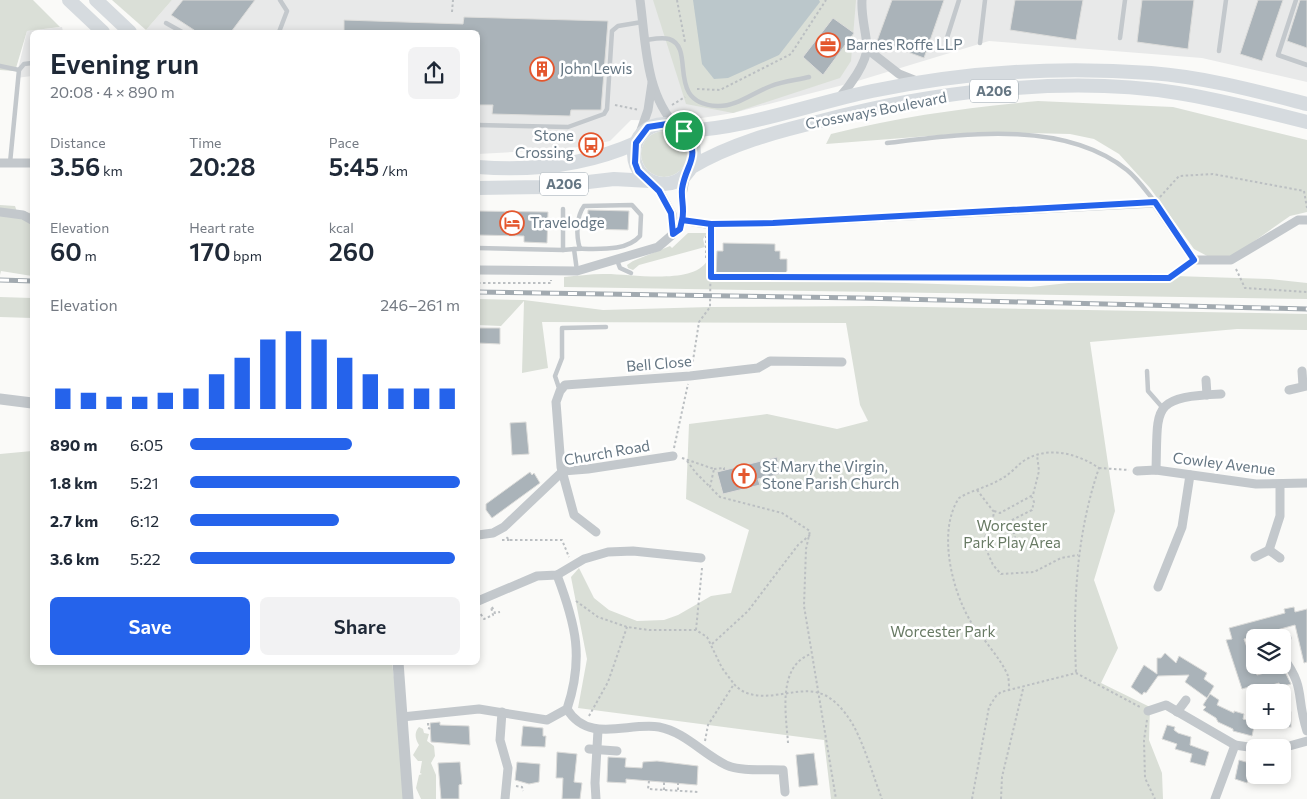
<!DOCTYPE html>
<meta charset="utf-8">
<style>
:root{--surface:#fff;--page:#f2f2f3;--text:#1f2937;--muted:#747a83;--accent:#2563eb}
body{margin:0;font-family:Commissioner,sans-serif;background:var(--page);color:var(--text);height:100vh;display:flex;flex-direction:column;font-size:19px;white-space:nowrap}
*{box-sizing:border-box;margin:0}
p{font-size:16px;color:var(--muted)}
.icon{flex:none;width:28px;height:28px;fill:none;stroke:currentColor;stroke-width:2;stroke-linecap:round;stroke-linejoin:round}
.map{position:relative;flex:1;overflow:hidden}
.details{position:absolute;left:30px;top:30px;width:450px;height:635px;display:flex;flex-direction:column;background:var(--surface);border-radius:8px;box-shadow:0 2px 8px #0003}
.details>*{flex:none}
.fabs{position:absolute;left:1246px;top:629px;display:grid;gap:10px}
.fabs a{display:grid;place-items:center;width:45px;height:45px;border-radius:8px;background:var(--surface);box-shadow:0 2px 8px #0003;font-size:25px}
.pin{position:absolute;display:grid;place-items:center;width:42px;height:42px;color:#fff;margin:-21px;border:2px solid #fff;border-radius:50%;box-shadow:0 1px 5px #0007}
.round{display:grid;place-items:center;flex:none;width:52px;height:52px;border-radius:8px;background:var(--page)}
.summary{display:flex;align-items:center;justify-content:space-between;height:85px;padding:0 20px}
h1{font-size:28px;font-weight:600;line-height:38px}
.metrics{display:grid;grid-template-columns:repeat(3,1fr);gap:8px;height:85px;padding:5px 20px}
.metrics div{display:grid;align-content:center}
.metrics b{font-size:25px;font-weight:600}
.metrics small{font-size:14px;font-weight:400}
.metrics p{font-size:14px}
.chart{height:140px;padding:10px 20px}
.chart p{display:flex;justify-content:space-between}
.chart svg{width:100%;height:90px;margin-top:5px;stroke:var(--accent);stroke-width:6}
.action{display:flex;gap:10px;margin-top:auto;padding:10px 20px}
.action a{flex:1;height:58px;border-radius:8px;background:var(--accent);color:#fff;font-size:20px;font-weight:600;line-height:58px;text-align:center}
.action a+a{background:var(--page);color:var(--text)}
ul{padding:0 20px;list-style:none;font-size:16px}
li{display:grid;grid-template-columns:80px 60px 1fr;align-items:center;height:38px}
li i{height:12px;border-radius:6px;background:var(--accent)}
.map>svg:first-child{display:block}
</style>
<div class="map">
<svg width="1307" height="799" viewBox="0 0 1307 799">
<rect width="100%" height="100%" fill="#fafaf8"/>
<g fill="#e8e9e9">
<path d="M172 0H1307V82L1202 58 989 41 851 83 733 113 683 121 631 120 610 141 567 149 478 154V32H149L146 30Z"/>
<path d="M62 27 63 32H32V76L16 78 27 31Z"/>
</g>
<g fill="#dadfd7">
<path d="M0 0H33L60 27 27 31 16 68 13 71 0 70Z"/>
<path d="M112 0H172L146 30Z"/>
<path d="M653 0H856L851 61 840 78 733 113 686 104Z"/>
<path d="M1038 101 1173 107 1307 140V212L1290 216 1233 256 1209 257 1194 249 1150 188 1119 154 1094 139 1070 134 980 132 826 144 831 134C903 116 965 108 1038 101Z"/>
<circle cx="664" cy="154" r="23"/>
<path d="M0 205 15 206 17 212 32 213V276L1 271 0 275Z"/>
<path d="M688 233H707L703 239 705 247 639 265 633 270 628 268 627 265 633 261 670 246 672 248Z"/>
<path d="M706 241 709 249V279L809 280 1031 287 1143 275 1269 279 1307 283V299L564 287V277C577 276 590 274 603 274 627 273 692 286 707 261Z"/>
<path d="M0 297 32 298V318L0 317Z"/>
<path d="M478 299 524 300 603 310 710 307 872 306 1307 314V330L1237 329 1090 342 1115 511 1094 580 1118 648 1101 683 1150 707 1149 740 1162 773 1163 799H831L824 740 578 708 587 659 571 577 579 568 594 598 609 610 637 621 664 620 678 615 711 596 731 593 749 530 686 499 689 424 767 414 837 429 868 421 860 405 846 323 542 322 548 368 522 373 524 301 501 326 478 325Z"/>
<path d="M32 451V662L392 663 411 799H0V454Z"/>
<path d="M419 727 423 729 424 733 429 734 427 741 434 746 435 756 431 763 436 775V799H421L416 788 419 775 422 774 420 773 422 761H418L413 755 419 745C415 738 414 733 419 727Z"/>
</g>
<path fill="#bbc7cb" d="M693 0H819L820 2 779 55 728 78 714 79 702 64Z"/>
<g fill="#aab3b9" stroke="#dcdcda">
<path d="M183 0H255L231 32H197L171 15Z"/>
<path d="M892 0H944L924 58 877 41Z"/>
<path d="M1015 0H1083L1076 40 1010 30Z"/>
<path d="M1142 0H1194L1188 49 1137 42Z"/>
<path d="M1258 0H1283L1262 61 1240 54Z"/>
<path d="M1300 0H1307V48L1287 41Z"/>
<path d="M464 17 608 21 601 110H571L570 116 492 114 493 105H478V32H344V20L463 24Z"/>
<path d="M833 18 854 33 823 75 803 57Z"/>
<path d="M588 210 629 211 628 230 587 229Z"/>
<path d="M478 211 548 212 547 243 524 242V236L478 235Z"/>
<path d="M723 243 775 244V251H780V259H787V271L784 275 716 274 717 251H723Z"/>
<path d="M478 328H500V344L478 343Z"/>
<path d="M526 422 529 454 512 455 510 423Z"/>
<path d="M777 457 781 474 758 479 760 485 723 494 717 472Z"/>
<path d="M530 472 532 475 534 473 540 483 492 518 486 510V504Z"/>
<path d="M1294 607 1295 612 1307 609V662L1304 663 1295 625 1244 639 1257 675 1283 668 1291 684 1280 687 1279 683 1256 690 1255 685 1242 689 1226 640 1232 639 1229 628 1285 613 1284 609Z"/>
<path d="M1165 653 1176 663 1179 656 1207 673 1204 679 1214 686 1207 698 1185 682 1189 675 1158 676 1146 693 1144 692 1142 695 1131 687 1144 665 1157 674V658H1161Z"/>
<path d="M1210 694 1219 700 1217 705 1234 713V711L1244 714 1243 719 1255 722 1252 736 1233 731V729L1218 722 1216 718 1203 710 1206 707 1203 705Z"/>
<rect x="1282" y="712" width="9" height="15"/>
<path d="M440 722V725L469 726 470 745 431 742 430 723Z"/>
<path d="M1167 725 1175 727 1174 730 1178 733 1191 737 1190 745 1209 752 1205 766 1190 762 1192 754 1175 749 1177 744 1162 739Z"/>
<path d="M523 726 543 728V736H546L545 747 521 746Z"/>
<path d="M557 752 577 754 574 782 582 783 580 799H562L563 778H556Z"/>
<path d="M814 753 818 785 799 787 796 755Z"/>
<path d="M608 757 626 758 625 767 642 768 643 762 657 761 698 766 697 785 626 779V783L607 782Z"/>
<path d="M1239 760 1253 764 1247 783 1235 779Z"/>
<path d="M460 762 462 784 459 785V799H441L438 763Z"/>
<path d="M517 762 540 764 539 782 529 784 515 780Z"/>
</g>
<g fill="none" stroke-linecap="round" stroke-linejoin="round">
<g stroke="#bbbfc2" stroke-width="2" stroke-dasharray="2.5 2.5" stroke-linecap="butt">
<path d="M677 0 685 42"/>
<path d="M452 12 453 0"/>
<path d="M697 89 720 90 791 54 826 0"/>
<path d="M615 105 639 110"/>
<path d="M672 105 685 97"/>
<path d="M1160 197 1179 176 1213 174 1304 191 1307 208"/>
<path d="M706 258V237L708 233"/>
<path d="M1236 269 1245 288 1307 292"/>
<path d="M711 277 781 276"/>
<path d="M478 283H551V280"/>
<path d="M692 367 699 322 710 307 711 234"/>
<path d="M674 448 688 384"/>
<path d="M682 458 714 469 710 487 720 497 782 513 810 531 806 549 804 606 836 799"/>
<path d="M687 461 696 473 710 487"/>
<path d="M1099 468 1129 470"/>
<path d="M714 469 724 468V470"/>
<path d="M977 490 994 512 992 524 994 529 986 535 983 542 993 565 1001 574 1034 572 1061 558 1078 555"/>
<path d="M994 511 1000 513 1033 495 1039 471 1037 455"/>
<path d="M1011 522 1017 545"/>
<path d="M994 529 1032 510 1034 502 1032 497"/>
<path d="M502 540H510L506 537"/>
<path d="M510 540H562L569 557"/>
<path d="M576 601 598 617 627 627 649 630H696L707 637 722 668 734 684"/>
<path d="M492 607 495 613 500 612"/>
<path d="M478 610 484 619 493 615 491 607"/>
<path d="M696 630 702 568"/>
<path d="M712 644 748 611 798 545 810 535"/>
<path d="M1009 691C1009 687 1009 680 1008 676 1002 660 981 637 971 622 952 591 937 531 959 498 972 490 988 487 1001 479 1009 475 1015 468 1022 462 1046 445 1077 453 1099 468 1076 535 1073 604 1076 673"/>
<path d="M589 716 608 682 627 627"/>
<path d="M1147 720 1144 740 1145 778 1155 799"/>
<path d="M428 723V728L431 729"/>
<path d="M705 741 708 725 734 684C756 709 795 685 819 693 831 696 842 708 848 717 862 736 873 776 882 799"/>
<path d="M788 743C786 714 777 666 811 654"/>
<path d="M649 781 648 789 699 792"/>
<path d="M516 786 522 787 523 791"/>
<path d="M664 790V781"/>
<path d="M678 790V782"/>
<path d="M972 799 989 707 996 696 1001 692 1076 673 1140 707"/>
<path d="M1001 799 1002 777 1023 689"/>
</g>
<g stroke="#c3c8cc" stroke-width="4.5">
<path d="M1296 0 1278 55 1307 65"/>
<path d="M166 23 182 32"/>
<path d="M279 32 287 11 280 0"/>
<path d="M1120 38 1125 0"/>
<path d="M646 40C653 39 662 37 669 39 697 48 664 103 717 106 736 107 754 92 771 86 783 81 797 80 809 77"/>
<path d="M946 41 959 0"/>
<path d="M980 43 985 0"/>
<path d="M1219 51 1226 0"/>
<path d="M0 66 19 70"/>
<path d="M478 125 568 127 604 114 607 109 612 31 618 26 642 22"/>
<path d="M887 143C963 134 1063 119 1127 170 1138 179 1146 191 1155 202"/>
<path d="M10 163 19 70 24 64 32 63"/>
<path d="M563 209V250L574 249 577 271"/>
<path d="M478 248 563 250"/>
<path d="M574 249C595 248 625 253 640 236L641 215 632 205 584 206C576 217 576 236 580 249"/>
<path d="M617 260 620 268 631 273"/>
<path d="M788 275 1169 278 1194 260"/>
<path d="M1147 371 1148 391 1162 407"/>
<path d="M560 391 555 376 562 358V328L606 327"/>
</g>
<g stroke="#c3c8cc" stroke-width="9">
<path d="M640 0C646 43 645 94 677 127"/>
<path d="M867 49 899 74 919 82"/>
<path d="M839 98C849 87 867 63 867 47 866 31 861 17 862 0"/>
<path d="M639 136 648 110 652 83"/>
<path d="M0 163H32"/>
<path d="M650 181 660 192 672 214 673 234"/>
<path d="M0 212 23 215 32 220"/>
<path d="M682 220 706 224 773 223 1155 203 1194 260H1231L1298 220H1307"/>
<path d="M478 270 577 271 658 247 679 229 683 215 682 195 686 174"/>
<path d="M1302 371 1303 386"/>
<path d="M1206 380 1207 395"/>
<path d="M1289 390 1307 386"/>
<path d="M1156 470C1158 407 1150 397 1221 394"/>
<path d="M1137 471 1156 470 1256 484 1307 483"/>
<path d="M596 532 574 515 561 467 556 402 560 391 565 385 690 376 758 368 770 361 842 362"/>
<path d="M478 535 493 533 504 527 563 471 588 469 673 456"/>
<path d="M1269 550 1280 516V485"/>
<path d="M1255 557 1269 550 1280 558"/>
<path d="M1158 587 1182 527 1190 475"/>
<path d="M478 601 537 576 557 575 584 559 608 552 633 551 701 558"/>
<path d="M1282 645 1287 638"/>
<path d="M1282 656C1307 690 1295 695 1307 731"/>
<path d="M567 709C588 744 628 722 659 727 685 732 703 754 726 765 741 772 766 769 783 770L785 792"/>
<path d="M1148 711 1166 705 1235 745 1255 748"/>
<path d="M502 712 500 740 508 768 505 799"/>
<path d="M1177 712 1186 700"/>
<path d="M402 717 479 709 547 720 567 709C584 658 576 625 557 575"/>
<path d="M1282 748 1307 741"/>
<path d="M589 749 617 751"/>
<path d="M596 799 595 783 598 730"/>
<path d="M1215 799 1235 745"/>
</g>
<g stroke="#c3c8cc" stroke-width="11">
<path d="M0 399 32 403"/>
<path d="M398 662 408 799"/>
</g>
<g stroke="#d6dbdf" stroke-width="14">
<path d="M69 0 103 32"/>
<path d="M96 0 130 32"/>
<circle cx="664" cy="154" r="30"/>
<path d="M684 131C748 128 810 104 872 91 964 72 1058 66 1151 73 1204 77 1256 91 1307 104"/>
<path d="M478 167C531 171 587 165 636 143"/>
<path d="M690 168C730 144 775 132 821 121 929 92 1066 75 1178 93 1221 100 1264 111 1307 122"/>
<path d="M478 188 545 187 614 179 650 181"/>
</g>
<g stroke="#a2aab0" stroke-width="5">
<g id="rail">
<path d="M0 280 32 281"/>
<path d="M478 292 860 298 1307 309"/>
</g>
</g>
<use href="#rail" stroke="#fff" stroke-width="3" stroke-dasharray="9" stroke-linecap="butt"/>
</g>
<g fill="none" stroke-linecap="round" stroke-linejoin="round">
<g stroke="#fff" stroke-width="10">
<path id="route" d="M684 131 667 124 648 127 636 143 635 163 638 171 659 191 671 213 673 234 680 229 682 220 711 224V277L1169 278 1194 260 1155 202 773 223 711 224 682 220C685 210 681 200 682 189 686 162 702 159 684 131"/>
</g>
<use href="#route" stroke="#2563eb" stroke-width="6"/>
</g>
<defs>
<g id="office-ring" transform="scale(1.25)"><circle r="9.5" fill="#fff" stroke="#e4572e" stroke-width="1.5"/><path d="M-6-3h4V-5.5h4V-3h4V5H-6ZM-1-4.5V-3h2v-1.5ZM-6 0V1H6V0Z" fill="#e4572e"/></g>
<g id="building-ring" transform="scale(1.25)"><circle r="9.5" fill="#fff" stroke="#e4572e" stroke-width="1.5"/><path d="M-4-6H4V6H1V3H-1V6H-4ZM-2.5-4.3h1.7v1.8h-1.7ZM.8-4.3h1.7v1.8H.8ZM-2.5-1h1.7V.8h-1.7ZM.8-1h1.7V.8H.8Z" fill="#e4572e"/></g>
<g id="bus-ring" transform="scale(1.25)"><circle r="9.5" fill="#fff" stroke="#e4572e" stroke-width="1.5"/><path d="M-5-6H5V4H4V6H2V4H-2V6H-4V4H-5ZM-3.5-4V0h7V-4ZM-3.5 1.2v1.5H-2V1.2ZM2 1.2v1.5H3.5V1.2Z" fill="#e4572e"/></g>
<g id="hotel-ring" transform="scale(1.25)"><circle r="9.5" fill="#fff" stroke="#e4572e" stroke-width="1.5"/><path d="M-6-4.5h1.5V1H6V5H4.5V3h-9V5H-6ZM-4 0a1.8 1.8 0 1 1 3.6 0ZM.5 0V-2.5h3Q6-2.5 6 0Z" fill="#e4572e"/></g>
<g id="church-ring" transform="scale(1.25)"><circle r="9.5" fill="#fff" stroke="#e4572e" stroke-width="1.5"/><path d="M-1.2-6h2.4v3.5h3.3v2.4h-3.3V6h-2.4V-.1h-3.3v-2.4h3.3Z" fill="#e4572e"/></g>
</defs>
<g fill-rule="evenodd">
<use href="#office-ring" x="828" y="45"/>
<use href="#building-ring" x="542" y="69"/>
<use href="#bus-ring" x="591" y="145"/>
<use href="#hotel-ring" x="512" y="223"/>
<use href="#church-ring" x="744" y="476"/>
</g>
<g text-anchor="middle" stroke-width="5" stroke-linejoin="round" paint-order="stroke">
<g fill="#fff" stroke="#939fa8" stroke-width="1">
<rect x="970" y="79.5" width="48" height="23" rx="4"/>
<rect x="540" y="172.5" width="48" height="23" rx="4"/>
</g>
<g font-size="14" font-weight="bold" fill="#657683">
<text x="994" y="96">A206</text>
<text x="564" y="189">A206</text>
</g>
<g font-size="15" fill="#657683" stroke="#fff" text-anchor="start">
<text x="846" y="50">Barnes Roffe LLP</text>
<text x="560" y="74">John Lewis</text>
<text x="574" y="141" text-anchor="end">Stone<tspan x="574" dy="17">Crossing</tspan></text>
<text x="530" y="228">Travelodge</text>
<text x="762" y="472">St Mary the Virgin,<tspan x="762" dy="17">Stone Parish Church</tspan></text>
</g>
<g font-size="15" fill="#657683" stroke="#fff">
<text transform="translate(876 111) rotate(-11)" y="5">Crossways Boulevard</text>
<text transform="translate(659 364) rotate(-5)" y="5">Bell Close</text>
<text transform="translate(607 453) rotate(-10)" y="5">Church Road</text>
<text transform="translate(1224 464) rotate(7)" y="5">Cowley Avenue</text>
</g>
<g font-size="15" fill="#687a64" stroke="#fff">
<text x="1012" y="531">Worcester<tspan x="1012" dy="17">Park Play Area</tspan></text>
<text x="943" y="637">Worcester Park</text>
</g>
</g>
</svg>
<div class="fabs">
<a><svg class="icon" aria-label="layers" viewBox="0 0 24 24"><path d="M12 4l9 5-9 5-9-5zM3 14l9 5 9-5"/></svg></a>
<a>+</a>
<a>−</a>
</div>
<div class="pin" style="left:684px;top:131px;background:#1e9e55"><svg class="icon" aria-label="arrive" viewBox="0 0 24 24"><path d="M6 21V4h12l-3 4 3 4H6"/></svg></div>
<section class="details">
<div class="summary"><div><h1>Evening run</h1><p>20:08 · 4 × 890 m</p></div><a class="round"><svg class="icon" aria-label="share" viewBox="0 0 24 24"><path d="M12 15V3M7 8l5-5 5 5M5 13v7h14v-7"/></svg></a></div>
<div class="metrics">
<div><p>Distance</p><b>3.56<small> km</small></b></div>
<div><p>Time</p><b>20:28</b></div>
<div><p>Pace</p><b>5:45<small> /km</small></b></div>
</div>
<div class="metrics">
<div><p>Elevation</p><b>60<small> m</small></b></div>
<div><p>Heart rate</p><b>170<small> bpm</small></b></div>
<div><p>kcal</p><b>260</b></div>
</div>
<div class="chart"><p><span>Elevation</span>246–261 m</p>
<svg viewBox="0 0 160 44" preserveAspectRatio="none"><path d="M5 44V34M15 44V36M25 44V38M35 44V38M45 44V36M55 44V34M65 44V27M75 44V19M85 44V10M95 44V6M105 44V10M115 44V19M125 44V27M135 44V34M145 44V34M155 44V34"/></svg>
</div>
<ul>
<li><b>890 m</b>6:05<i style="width:60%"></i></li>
<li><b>1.8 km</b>5:21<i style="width:100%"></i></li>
<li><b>2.7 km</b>6:12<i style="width:55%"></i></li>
<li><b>3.6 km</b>5:22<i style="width:98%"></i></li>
</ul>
<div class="action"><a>Save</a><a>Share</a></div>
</section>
</div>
